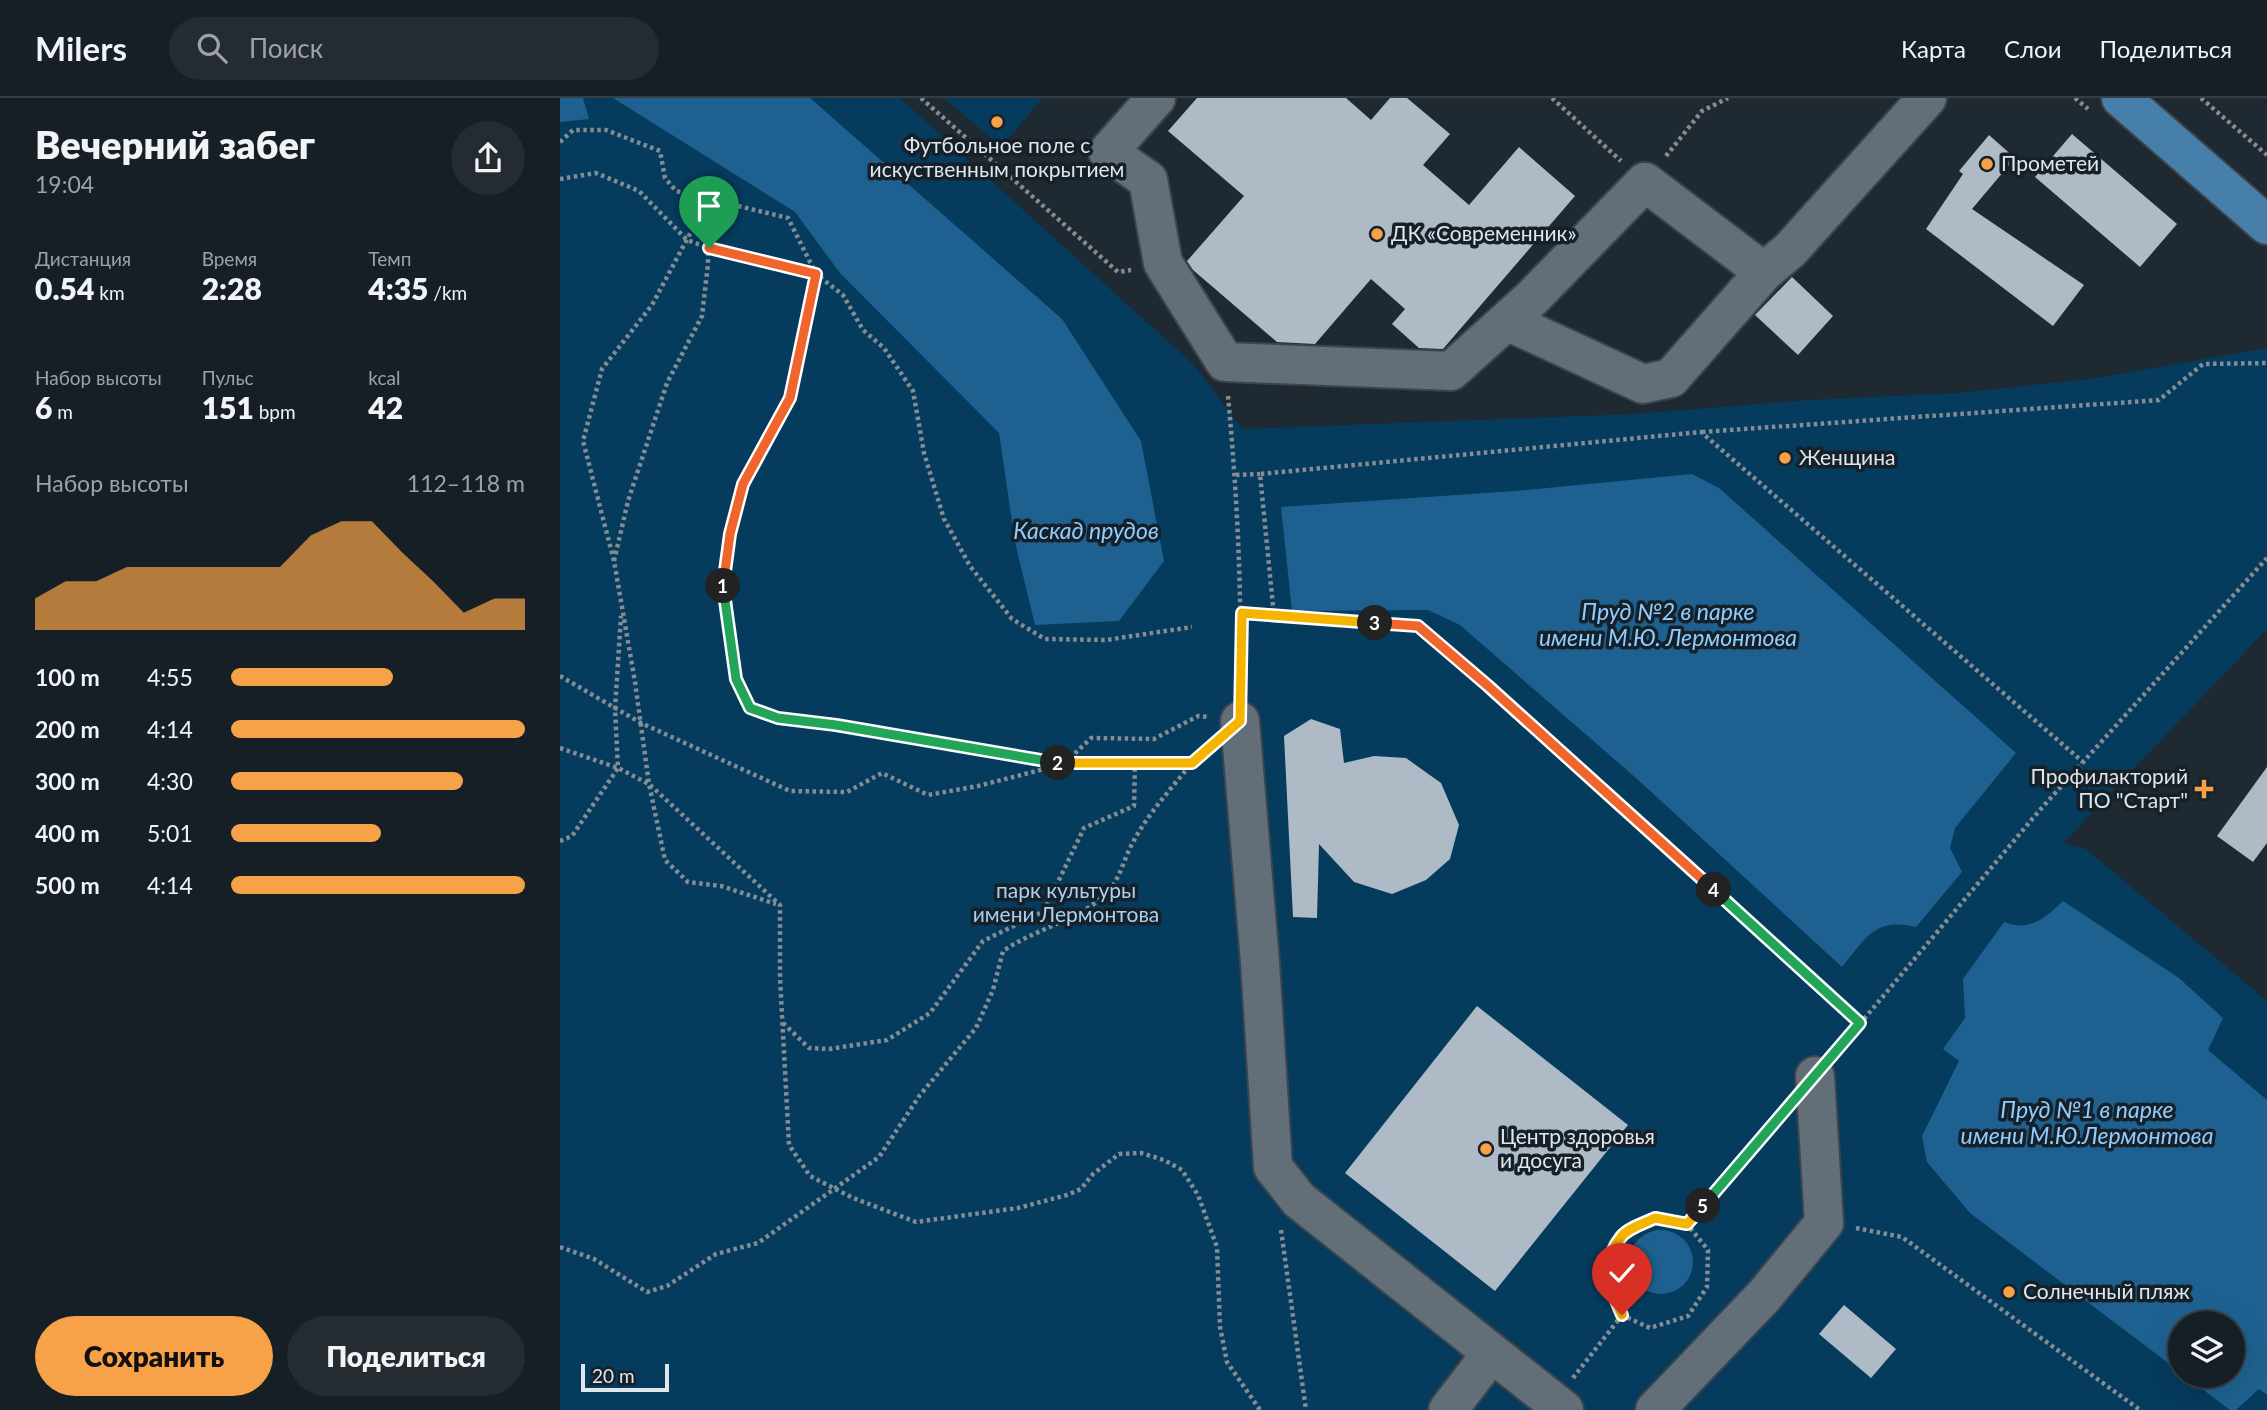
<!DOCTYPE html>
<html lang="ru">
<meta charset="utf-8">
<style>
:root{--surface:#171f26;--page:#242c32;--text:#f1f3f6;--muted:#9ea2a7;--line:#363d43;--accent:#f7a248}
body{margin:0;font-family:Lato,sans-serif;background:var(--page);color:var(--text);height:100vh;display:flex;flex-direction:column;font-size:26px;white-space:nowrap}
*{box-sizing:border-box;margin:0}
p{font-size:23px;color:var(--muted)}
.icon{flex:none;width:38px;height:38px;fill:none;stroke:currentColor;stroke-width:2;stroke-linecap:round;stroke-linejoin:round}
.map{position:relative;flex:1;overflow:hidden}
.side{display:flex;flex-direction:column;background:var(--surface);width:560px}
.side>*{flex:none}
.controls{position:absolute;left:1608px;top:1213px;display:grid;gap:14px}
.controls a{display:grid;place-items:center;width:77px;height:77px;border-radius:50%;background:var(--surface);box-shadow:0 7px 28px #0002,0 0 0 2px var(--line);font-size:35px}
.scale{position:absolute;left:21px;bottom:18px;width:88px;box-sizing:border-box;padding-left:7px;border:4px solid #dfe6ec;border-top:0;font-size:19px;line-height:24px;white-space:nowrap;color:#dfe6ec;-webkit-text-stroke:5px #162028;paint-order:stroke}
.pin{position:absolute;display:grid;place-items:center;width:60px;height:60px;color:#fff;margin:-72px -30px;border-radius:50% 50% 50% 0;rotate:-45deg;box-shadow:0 0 7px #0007}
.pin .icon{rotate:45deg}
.km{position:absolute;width:35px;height:35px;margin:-18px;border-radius:50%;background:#222;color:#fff;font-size:19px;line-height:35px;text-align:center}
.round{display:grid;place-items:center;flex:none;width:74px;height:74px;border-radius:37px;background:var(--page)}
.summary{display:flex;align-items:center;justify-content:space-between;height:119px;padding:0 35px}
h1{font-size:38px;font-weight:800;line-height:52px}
.metrics{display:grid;grid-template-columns:repeat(3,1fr);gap:10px;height:119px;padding:7px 35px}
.metrics div{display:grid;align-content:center}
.metrics b{font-size:30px;font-weight:800}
.metrics small{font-size:19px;font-weight:400}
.metrics p{font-size:19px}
.chart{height:196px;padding:14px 35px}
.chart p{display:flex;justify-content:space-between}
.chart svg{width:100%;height:126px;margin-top:7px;fill:var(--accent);opacity:.7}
.action{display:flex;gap:14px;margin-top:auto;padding:14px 35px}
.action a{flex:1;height:80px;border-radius:42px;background:var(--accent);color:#111;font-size:28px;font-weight:800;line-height:80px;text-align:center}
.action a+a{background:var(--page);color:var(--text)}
ul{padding:0 35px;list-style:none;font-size:23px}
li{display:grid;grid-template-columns:112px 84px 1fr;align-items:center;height:52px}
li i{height:18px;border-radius:9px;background:var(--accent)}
header{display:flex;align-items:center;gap:42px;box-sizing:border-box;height:98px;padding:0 35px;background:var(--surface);border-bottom:2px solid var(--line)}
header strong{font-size:33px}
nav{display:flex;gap:38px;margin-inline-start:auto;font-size:24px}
.search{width:490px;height:63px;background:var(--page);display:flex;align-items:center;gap:18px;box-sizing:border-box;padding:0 24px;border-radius:38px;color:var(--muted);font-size:26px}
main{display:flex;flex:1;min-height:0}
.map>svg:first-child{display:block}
</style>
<header>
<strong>Milers</strong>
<div class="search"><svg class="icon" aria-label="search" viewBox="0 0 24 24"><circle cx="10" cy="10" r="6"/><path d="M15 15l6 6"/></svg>Поиск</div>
<nav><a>Карта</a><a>Слои</a><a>Поделиться</a></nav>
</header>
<main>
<section class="side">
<div class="summary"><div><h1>Вечерний забег</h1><p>19:04</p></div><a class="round"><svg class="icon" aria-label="share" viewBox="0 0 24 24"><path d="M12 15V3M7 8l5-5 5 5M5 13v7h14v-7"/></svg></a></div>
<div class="metrics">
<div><p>Дистанция</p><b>0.54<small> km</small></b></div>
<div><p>Время</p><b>2:28</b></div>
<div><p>Темп</p><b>4:35<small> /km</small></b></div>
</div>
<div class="metrics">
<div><p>Набор высоты</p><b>6<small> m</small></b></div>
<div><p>Пульс</p><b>151<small> bpm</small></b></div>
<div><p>kcal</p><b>42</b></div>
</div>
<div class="chart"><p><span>Набор высоты</span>112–118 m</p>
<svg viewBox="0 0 160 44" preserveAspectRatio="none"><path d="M0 44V33L10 27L20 27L30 22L40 22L50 22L60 22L70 22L80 22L90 11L100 6L110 6L120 17L130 27L140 38L150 33L160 33V44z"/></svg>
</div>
<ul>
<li><b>100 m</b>4:55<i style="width:55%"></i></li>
<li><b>200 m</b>4:14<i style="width:100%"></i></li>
<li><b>300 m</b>4:30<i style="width:79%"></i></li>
<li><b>400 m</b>5:01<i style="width:51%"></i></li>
<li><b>500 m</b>4:14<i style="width:100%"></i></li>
</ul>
<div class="action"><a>Сохранить</a><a>Поделиться</a></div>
</section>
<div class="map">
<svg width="1707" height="1312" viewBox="0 0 1707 1312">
<rect width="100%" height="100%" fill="#1f2932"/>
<g fill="#053b5d" fill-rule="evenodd">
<path d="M0 0H340L634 267 682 331 1073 316 1250 302 1397 295 1530 281 1707 250V531L1503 745 1526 751 1707 903V1312H0ZM1620 1225H1673V1278H1620Z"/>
<path d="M384 0H483L441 49Z"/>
</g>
<g fill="#1e6190">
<path d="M0 0H23L29 21 0 24Z"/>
<path d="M53 0H250L502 221 581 343 604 463 559 523 475 527 455 444 439 335 280 175 235 114Z"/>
<path d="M1132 376 1159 390 1456 655 1395 730 1390 750 1402 774 1356 829C1315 819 1306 840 1282 869L1076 680 900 527 868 512 732 513 721 409 955 393Z"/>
<path d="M1503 803 1619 880 1663 920 1648 952 1707 1002V1297L1699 1291 1676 1312H1670L1625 1278H1673V1225H1620V1274L1410 1115 1367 1064 1362 1038 1399 963 1383 951 1405 920 1403 881 1444 824C1470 834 1485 820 1503 803Z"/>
<circle cx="1101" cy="1164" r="32"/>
</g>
<g fill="#aebbc7">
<path d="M637 0H786L811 22 830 0H847L890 36 863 67 909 107 959 49 1015 98 883 251 859 250 832 226 845 211 811 181 755 246 717 244 633 172 627 163 684 98 608 33Z"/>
<path d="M1512 36 1617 126 1580 169 1475 79Z"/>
<path d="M1429 37 1455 60 1412 111 1524 187 1493 228 1366 131 1403 76 1399 73Z"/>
<path d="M1232 179 1273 218 1238 257 1195 217Z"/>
<path d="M751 621 780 631 784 665 814 658 846 660 881 685 899 727 890 761 866 782 832 796 794 784 759 746 757 820 733 819 724 638Z"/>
<path d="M1707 669V745L1693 764 1657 738Z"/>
<path d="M917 908 1068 1027 935 1193 785 1075Z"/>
<path d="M1284 1207 1336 1251 1311 1280 1259 1236Z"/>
</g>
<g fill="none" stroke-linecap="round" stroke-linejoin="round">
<g stroke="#3c454c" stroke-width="42">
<g id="minor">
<path d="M596 0 548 54 588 82 603 165 665 264 891 273 972 200 1085 84 1204 174 1230 152 1367 0"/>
<path d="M947 223 1083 286 1111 280 1204 174"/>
<path d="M680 623 700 864 713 1069 739 1102 1004 1312"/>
<path d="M888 1312 931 1256"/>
<path d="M1095 1312 1204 1198 1264 1125 1255 978"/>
</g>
</g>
<g stroke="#3c454c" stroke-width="42">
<path id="major" d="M1561 0 1707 127"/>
</g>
<g stroke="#848d94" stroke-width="4.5" stroke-dasharray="3.5 3.5" stroke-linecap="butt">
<path d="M361 0 558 174 571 172"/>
<path d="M992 0 1061 63"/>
<path d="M1515 0 1528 11"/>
<path d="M1641 0 1707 57"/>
<path d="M0 44 13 32H46L100 53 105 80 116 93 228 120 256 176 283 197 303 232 324 250 353 293 364 355 384 421 410 468 452 521 485 541 546 542 632 529"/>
<path d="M1106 58 1142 13 1168 0"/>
<path d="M0 81 36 75 79 93 127 142 149 150 256 176 230 300 183 386 170 436 163 491 176 581 190 610 218 620 276 627 504 666 632 665 648 650"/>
<path d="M668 298C677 395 682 492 680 590"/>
<path d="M1142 334 1599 302 1643 266 1707 265"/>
<path d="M676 377 700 376"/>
<path d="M54 463 68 403 107 285 142 218 148 166 149 100 92 207 42 271 23 343 54 463 75 584 89 686 220 807V880L229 1047 250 1078 293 1100 356 1124 458 1110 507 1097 521 1091 533 1076 559 1056 581 1055 604 1062 622 1072 638 1097 657 1149 660 1229 667 1264 700 1312"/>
<path d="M682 515 714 518"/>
<path d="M0 578 81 625 230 693 287 694 322 675 368 697 418 688 504 666 531 640 594 641 638 618 648 619"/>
<path d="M0 650 58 670 89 686 105 762 128 784 161 788 216 806"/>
<path d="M0 743 12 738 58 670 55 611 61 518"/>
<path d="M223 925 249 950 269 951 327 942 370 915 423 843 484 813 524 730 574 708 575 666"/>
<path d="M1300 925 927 587 858 528 714 518 700 376 1141 334 1523 664"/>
<path d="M1277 953 1479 713 1707 460"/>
<path d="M1127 1126 1095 1120C1085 1125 1068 1130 1061 1139 1040 1165 1050 1190 1062 1217L1090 1230 1128 1218 1147 1189 1148 1152 1127 1126 1223 1015"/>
<path d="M1296 1130 1342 1139 1580 1312"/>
<path d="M721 1132 746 1312"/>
<path d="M0 1149 34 1161 87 1194 107 1188 156 1156 198 1145 319 1059 360 997 416 930 433 892 443 853C475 831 517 823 546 796 559 783 563 764 571 748 586 718 610 692 631 666"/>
<path d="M1013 1280 1062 1217"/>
</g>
<use href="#minor" stroke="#626e78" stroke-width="38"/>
<use href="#major" stroke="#4680aa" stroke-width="38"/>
</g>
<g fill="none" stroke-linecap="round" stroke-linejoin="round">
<g stroke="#fff" stroke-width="14">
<path id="split-1" d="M149 150 256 176 230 300 183 386 170 436 163 488"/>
</g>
<g stroke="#fff" stroke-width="14">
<path id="split-2" d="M163 488 176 581 190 610 218 620 276 627 498 665"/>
</g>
<g stroke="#fff" stroke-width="14">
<path id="split-3" d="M498 665H632L680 623 682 515 815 525"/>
</g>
<g stroke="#fff" stroke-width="14">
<path id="split-4" d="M815 525 858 528 927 587 1154 792"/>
</g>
<g stroke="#fff" stroke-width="14">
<path id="split-5" d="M1143 1108 1300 925 1154 792"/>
</g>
<g stroke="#fff" stroke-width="14">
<path id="split-6" d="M1062 1217C1050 1190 1040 1165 1061 1139 1068 1130 1085 1125 1095 1120L1127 1126 1143 1108"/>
</g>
<use href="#split-1" stroke="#f0652b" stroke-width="9"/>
<use href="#split-2" stroke="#22a559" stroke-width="9"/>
<use href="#split-3" stroke="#f5b400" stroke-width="9"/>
<use href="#split-4" stroke="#f0652b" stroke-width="9"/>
<use href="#split-5" stroke="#22a559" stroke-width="9"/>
<use href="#split-6" stroke="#f5b400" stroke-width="9"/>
</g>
<g fill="#f7a248" stroke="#162028" stroke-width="2.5">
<circle cx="437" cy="24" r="7"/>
<circle cx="1427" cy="66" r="7"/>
<circle cx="817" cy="136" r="7"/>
<circle cx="1225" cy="360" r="7"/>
<path d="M1640.5 680.5h7v7h7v7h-7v7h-7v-7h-7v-7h7z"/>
<circle cx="926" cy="1051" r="7"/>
<circle cx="1449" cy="1194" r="7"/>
</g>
<g text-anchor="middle" stroke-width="7" stroke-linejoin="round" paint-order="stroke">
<g font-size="21" fill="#dfe6ec" stroke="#162028" text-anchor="start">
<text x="437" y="55" text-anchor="middle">Футбольное поле с<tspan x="437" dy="24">искуственным покрытием</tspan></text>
<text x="1441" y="73">Прометей</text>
<text x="831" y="143">ДК «Современник»</text>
<text x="1239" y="367">Женщина</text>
<text x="1628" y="686" text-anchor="end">Профилакторий<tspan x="1628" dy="24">ПО "Старт"</tspan></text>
<text x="940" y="1046">Центр здоровья<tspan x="940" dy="24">и досуга</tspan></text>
<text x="1463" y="1201">Солнечный пляж</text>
</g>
<g font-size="21" fill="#a9d0f1" stroke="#162028">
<text x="506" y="800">парк культуры<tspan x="506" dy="24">имени Лермонтова</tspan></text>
</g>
<g font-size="23" font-style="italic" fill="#90ccfd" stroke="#162028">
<text x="526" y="441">Каскад прудов</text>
<text x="1108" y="522">Пруд №2 в парке<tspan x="1108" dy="26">имени М.Ю. Лермонтова</tspan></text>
<text x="1527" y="1020">Пруд №1 в парке<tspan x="1527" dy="26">имени М.Ю.Лермонтова</tspan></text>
</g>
</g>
</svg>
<div class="controls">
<a><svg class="icon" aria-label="layers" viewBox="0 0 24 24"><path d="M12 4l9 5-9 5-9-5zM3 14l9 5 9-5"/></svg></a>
</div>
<div class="scale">20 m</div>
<div class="pin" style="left:149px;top:150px;background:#1e9e55"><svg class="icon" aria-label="arrive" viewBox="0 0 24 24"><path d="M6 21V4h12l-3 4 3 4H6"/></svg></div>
<div class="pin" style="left:1062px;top:1217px;background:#d93025"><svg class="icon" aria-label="check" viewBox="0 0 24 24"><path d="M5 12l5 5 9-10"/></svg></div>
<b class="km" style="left:163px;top:488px">1</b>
<b class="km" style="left:498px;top:665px">2</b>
<b class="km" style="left:815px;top:525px">3</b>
<b class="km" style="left:1154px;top:792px">4</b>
<b class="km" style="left:1143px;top:1108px">5</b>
</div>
</main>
